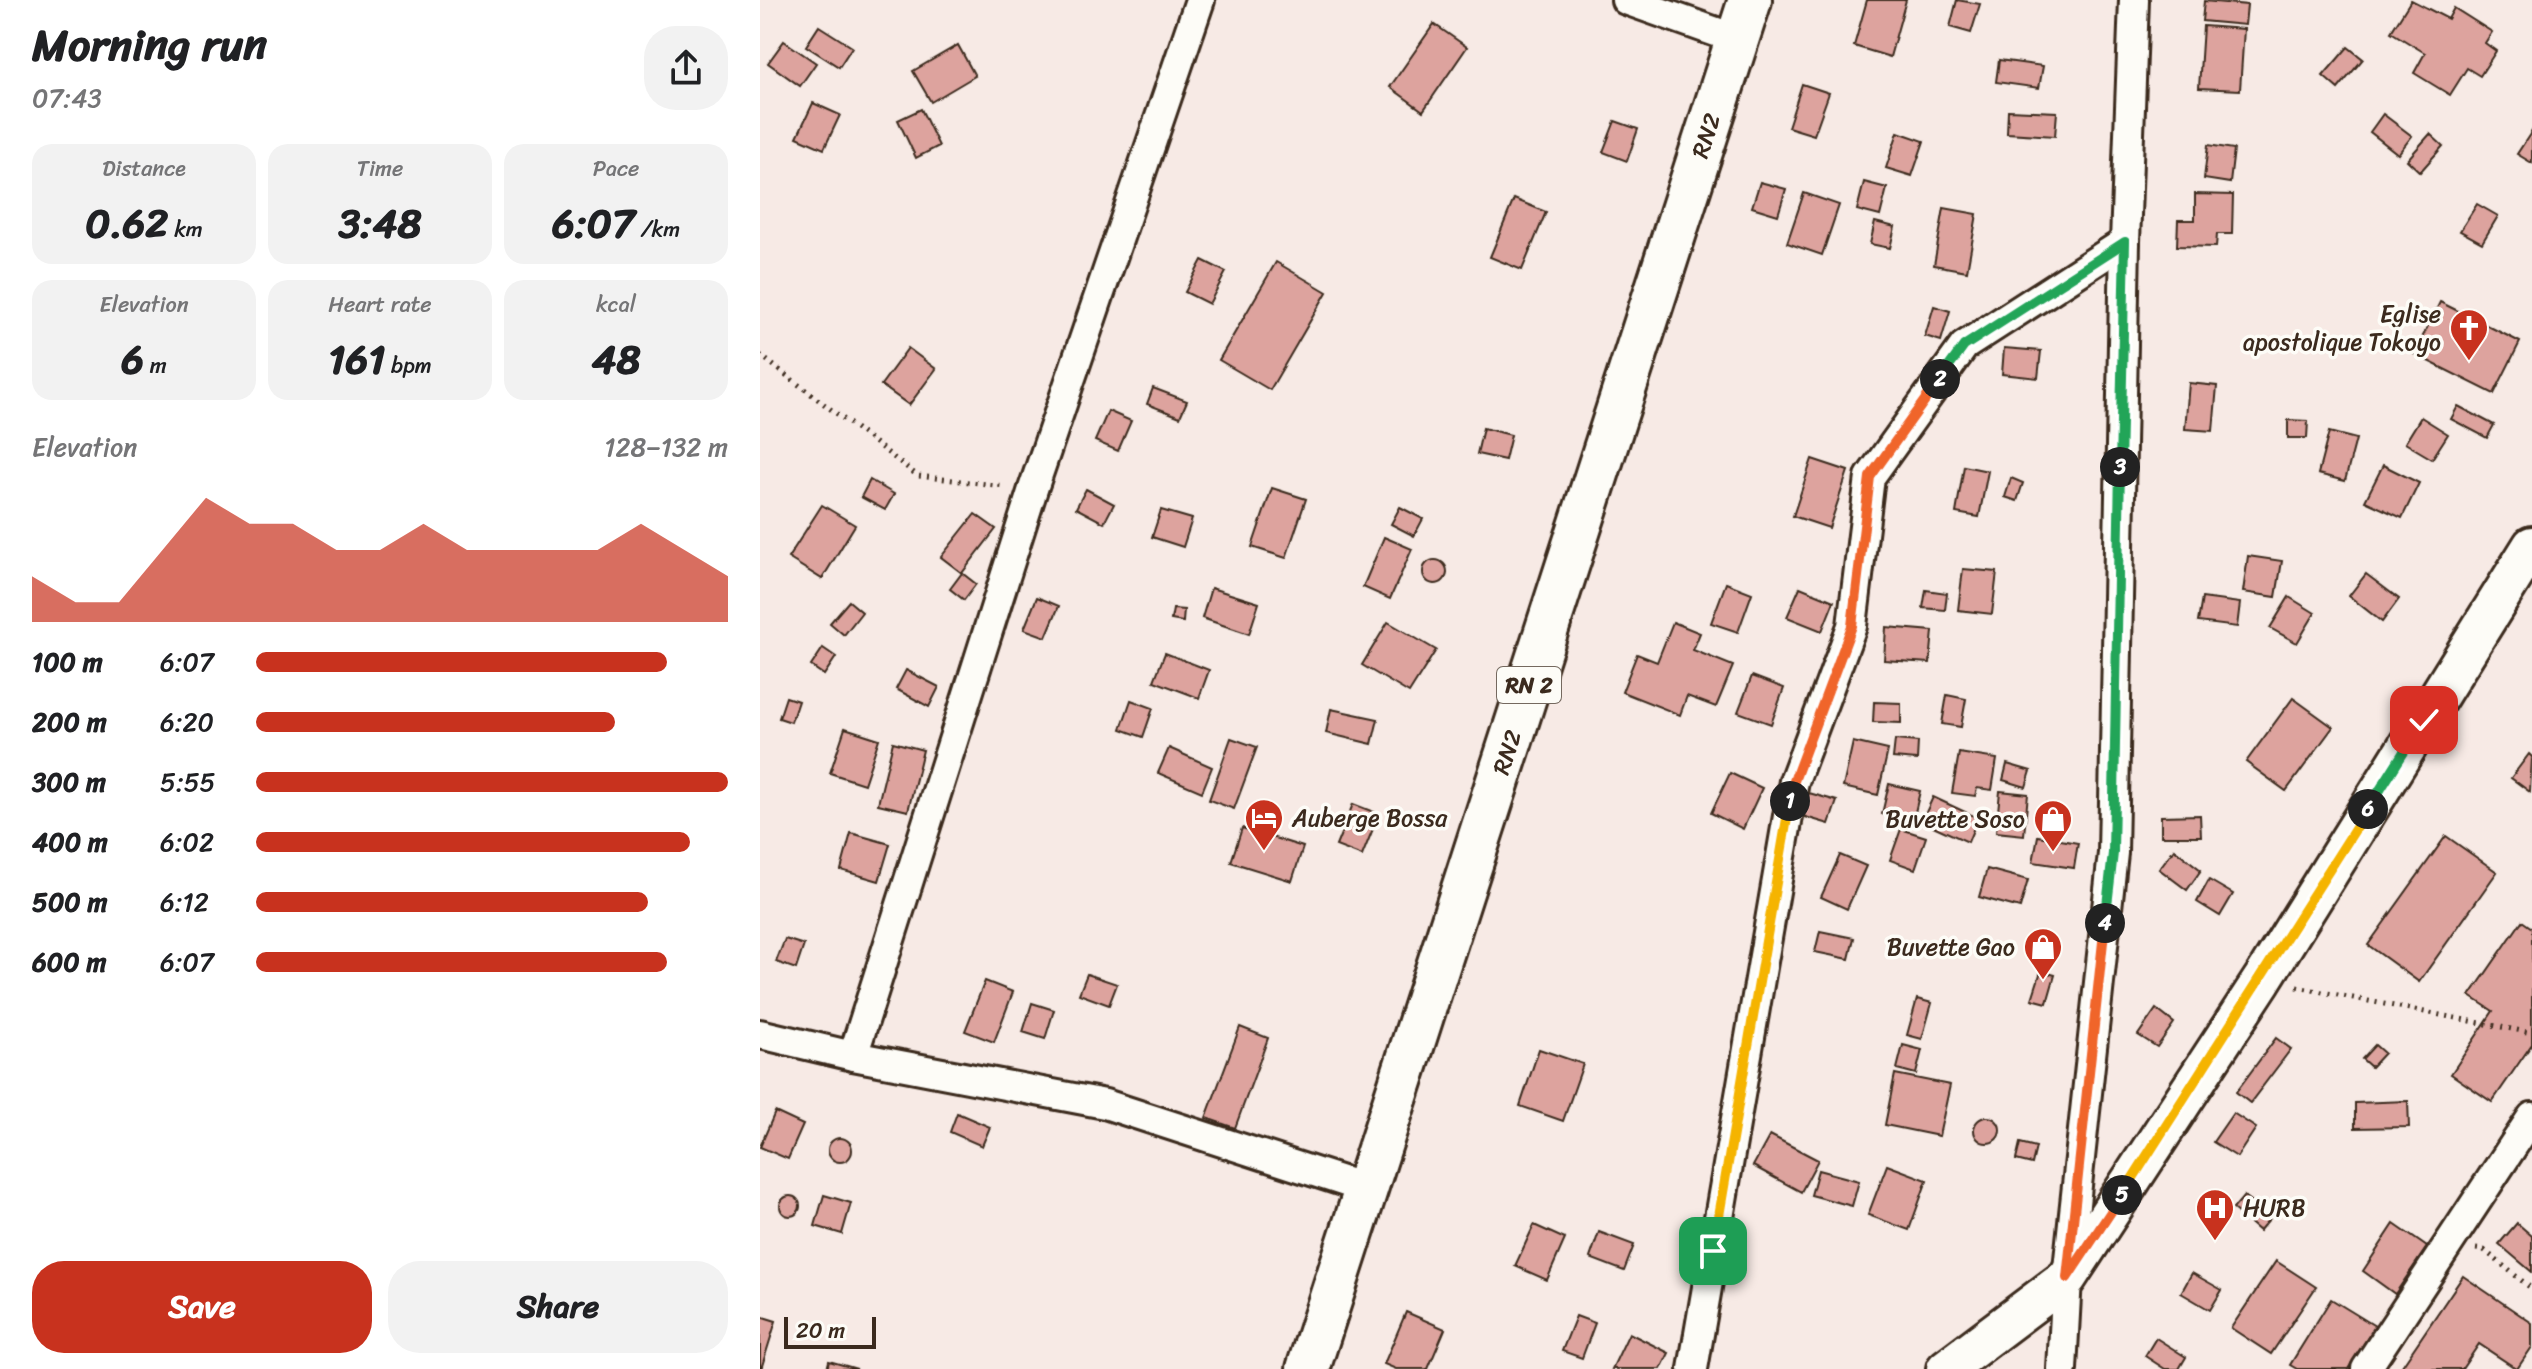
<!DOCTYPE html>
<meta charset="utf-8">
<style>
:root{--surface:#fff;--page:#f2f2f2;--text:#202124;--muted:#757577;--accent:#c8321e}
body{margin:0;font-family:Sriracha,sans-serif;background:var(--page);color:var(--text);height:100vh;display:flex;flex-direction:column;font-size:30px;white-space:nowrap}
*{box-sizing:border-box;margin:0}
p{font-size:26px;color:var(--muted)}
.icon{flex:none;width:44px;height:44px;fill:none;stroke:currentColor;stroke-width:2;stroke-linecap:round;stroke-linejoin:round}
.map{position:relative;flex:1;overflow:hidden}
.side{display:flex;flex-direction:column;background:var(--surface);width:760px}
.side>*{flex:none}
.scale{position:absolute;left:24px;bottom:20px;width:92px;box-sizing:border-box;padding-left:8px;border:4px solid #3b2a1e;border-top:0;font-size:22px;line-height:28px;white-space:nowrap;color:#3b2a1e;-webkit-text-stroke:6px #fdfcf7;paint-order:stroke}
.pin{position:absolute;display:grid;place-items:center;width:68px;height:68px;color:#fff;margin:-34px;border-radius:16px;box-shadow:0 4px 12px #0006}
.km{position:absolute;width:40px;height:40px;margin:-20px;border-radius:50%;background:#222;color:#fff;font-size:22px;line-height:40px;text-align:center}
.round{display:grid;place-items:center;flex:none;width:84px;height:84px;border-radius:32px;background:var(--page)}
.summary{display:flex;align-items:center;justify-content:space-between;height:136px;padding:0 32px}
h1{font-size:44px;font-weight:800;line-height:60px}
.metrics{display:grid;grid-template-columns:repeat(3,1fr);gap:12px;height:136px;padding:8px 32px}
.metrics div{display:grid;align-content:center;border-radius:20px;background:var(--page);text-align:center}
.metrics b{font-size:40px;font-weight:800}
.metrics small{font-size:22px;font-weight:400}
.metrics p{font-size:22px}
.chart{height:224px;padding:16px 32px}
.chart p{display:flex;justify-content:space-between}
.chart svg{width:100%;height:144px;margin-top:8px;fill:var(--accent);opacity:.7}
.cta{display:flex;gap:16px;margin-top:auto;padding:16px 32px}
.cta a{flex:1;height:92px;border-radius:32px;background:var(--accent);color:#fff;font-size:32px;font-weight:800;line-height:92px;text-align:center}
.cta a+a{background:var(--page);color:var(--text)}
ul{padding:0 32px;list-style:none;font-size:26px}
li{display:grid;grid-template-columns:128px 96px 1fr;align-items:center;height:60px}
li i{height:20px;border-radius:10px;background:var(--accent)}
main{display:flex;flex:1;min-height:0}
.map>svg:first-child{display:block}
</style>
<main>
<section class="side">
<div class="summary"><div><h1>Morning run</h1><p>07:43</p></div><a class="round"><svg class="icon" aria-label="share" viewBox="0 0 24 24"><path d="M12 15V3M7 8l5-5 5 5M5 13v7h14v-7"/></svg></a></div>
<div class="metrics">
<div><p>Distance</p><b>0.62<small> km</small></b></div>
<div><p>Time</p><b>3:48</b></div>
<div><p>Pace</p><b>6:07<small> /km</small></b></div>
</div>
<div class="metrics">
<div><p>Elevation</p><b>6<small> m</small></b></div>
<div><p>Heart rate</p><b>161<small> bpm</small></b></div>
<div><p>kcal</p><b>48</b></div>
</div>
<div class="chart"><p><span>Elevation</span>128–132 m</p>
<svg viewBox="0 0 160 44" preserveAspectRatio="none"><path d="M0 44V30L10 38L20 38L30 22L40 6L50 14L60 14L70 22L80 22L90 14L100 22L110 22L120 22L130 22L140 14L150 22L160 30V44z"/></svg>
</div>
<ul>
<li><b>100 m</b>6:07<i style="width:87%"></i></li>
<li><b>200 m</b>6:20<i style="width:76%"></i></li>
<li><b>300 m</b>5:55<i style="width:100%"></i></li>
<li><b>400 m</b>6:02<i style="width:92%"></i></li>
<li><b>500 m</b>6:12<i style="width:83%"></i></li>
<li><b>600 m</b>6:07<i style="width:87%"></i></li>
</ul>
<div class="cta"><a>Save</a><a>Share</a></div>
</section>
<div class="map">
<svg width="1772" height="1369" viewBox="0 0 1772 1369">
<rect width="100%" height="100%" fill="#f7eae5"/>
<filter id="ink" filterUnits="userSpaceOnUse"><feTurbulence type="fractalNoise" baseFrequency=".0125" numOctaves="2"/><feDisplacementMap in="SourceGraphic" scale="16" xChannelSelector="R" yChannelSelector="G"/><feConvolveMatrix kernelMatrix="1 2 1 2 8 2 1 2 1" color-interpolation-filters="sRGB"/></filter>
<g filter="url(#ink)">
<g fill="#dda39e" stroke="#3b2a1e" stroke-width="2">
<path d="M1107 0H1146L1130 57 1094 46Z"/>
<path d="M1197 0 1220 4 1211 33 1190 27Z"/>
<path d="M1651 0 1688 19 1694 8 1732 32 1725 43 1736 51 1720 76 1707 68 1690 95 1654 73 1665 53 1631 32Z"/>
<path d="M1444 1 1487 5 1485 25 1442 21Z"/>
<path d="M674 24 707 47 663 111 630 87Z"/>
<path d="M59 26 92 47 79 67 46 46Z"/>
<path d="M1443 26 1484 29 1480 90 1439 88Z"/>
<path d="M24 41 56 63 40 86 8 63Z"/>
<path d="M198 45 215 76 171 102 153 71Z"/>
<path d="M1588 47 1603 59 1578 89 1563 76Z"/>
<path d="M1239 60 1283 66 1279 88 1236 82Z"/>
<path d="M1042 84 1069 93 1054 135 1028 127Z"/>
<path d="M53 103 80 115 64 149 37 137Z"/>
<path d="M161 109 179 146 156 158 138 120Z"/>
<path d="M1248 110 1297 112 1295 136 1247 133Z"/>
<path d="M1623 114 1652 136 1638 154 1610 132Z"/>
<path d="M855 121 878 129 867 161 843 152Z"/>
<path d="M1772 131V163L1757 154Z"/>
<path d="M1138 132 1164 141 1152 176 1126 168Z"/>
<path d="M1670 134 1683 146 1660 172 1647 160Z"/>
<path d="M1448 145 1474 149 1470 183 1444 179Z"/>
<path d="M1000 182 1026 189 1018 215 992 207Z"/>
<path d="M1104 182 1127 188 1120 216 1097 210Z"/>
<path d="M1044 193 1079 205 1062 255 1027 243Z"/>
<path d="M1435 194 1473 195 1472 234H1457L1456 247 1417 246 1418 220H1435Z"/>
<path d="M754 199 786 212 762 270 730 257Z"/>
<path d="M1717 204 1738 216 1722 243 1700 231Z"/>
<path d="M1184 208 1217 214 1207 271 1174 265Z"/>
<path d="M1115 222 1135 227 1130 248 1110 244Z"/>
<path d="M442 260 466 272 449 304 425 292Z"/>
<path d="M516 262 567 292 510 390 459 360Z"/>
<path d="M1680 302 1760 342 1734 394 1654 354Z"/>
<path d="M1174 306 1190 311 1181 341 1165 336Z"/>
<path d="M148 348 176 369 149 405 121 385Z"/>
<path d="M1244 348 1281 351 1278 378 1242 374Z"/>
<path d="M1429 383 1457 386 1453 431 1425 429Z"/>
<path d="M393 388 427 401 420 417 387 404Z"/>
<path d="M1698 406 1734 425 1727 438 1691 419Z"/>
<path d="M348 411 371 421 358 451 335 441Z"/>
<path d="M1661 417 1688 434 1672 459 1645 443Z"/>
<path d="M1528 420 1548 421 1547 438H1528Z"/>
<path d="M723 428 751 435 745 460 717 454Z"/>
<path d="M1569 432 1596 439 1585 481 1558 474Z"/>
<path d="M1052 459 1088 471 1069 528 1033 516Z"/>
<path d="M1623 465 1659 483 1642 518 1605 501Z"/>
<path d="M1204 466 1228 471 1219 517 1196 513Z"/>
<path d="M1251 478 1263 483 1257 501 1245 497Z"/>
<path d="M110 480 134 494 125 510 101 497Z"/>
<path d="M512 488 546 499 526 558 492 547Z"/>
<path d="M326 489 354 504 344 523 316 508Z"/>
<path d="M62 505 95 525 62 579 28 558Z"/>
<path d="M640 507 663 519 654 536 631 524Z"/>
<path d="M401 510 432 519 423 547 392 537Z"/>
<path d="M215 514 236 529 202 573 181 557Z"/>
<path d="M624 537 652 549 630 599 603 587Z"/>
<path d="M1488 556 1522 561 1516 597 1483 592Z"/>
<circle cx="675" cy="572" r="12"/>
<path d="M1203 569 1237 572 1232 614 1198 610Z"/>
<path d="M202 573 216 584 204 600 190 589Z"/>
<path d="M1606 574 1639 599 1622 622 1589 596Z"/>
<path d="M966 583 992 593 978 632 951 623Z"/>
<path d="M1040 587 1074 601 1062 631 1027 617Z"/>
<path d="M451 588 499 603 489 634 442 618Z"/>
<path d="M1166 590 1187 593 1185 610 1163 608Z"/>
<path d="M277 597 299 606 286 637 264 629Z"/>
<path d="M1529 597 1555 613 1537 643 1510 628Z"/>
<path d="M1442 598 1480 603 1477 627 1438 622Z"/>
<path d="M89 601 102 612 84 635 70 623Z"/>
<path d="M413 609 424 610 423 622 411 620Z"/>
<path d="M628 622 676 650 649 693 602 665Z"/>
<path d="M913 622 940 633 933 650 973 666 956 707 927 696 920 715 862 692 877 654 897 662Z"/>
<path d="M1126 627 1173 631 1170 663 1124 660Z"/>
<path d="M63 648 76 657 64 675 51 666Z"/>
<path d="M405 653 449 670 439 698 394 681Z"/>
<path d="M146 670 179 687 169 707 136 689Z"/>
<path d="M992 676 1024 688 1011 724 978 712Z"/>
<path d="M1187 695 1206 699 1201 727 1182 724Z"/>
<path d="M26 697 38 701 31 722 19 718Z"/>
<path d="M1533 698 1573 727 1526 791 1486 762Z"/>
<path d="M371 700 393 708 383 737 361 729Z"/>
<path d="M1114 702 1141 703V723L1113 722Z"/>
<path d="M571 709 618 719 612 744 566 733Z"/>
<path d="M85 728 119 739 104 784 70 773Z"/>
<path d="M471 738 497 747 474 809 449 800Z"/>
<path d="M1135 740 1158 742 1157 760 1133 758Z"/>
<path d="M133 742 163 750 148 811 118 804Z"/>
<path d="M1093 742 1128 750 1118 795 1083 787Z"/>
<path d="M409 748 452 767 442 792 398 773Z"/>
<path d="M1199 753 1237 759 1232 790 1217 788 1215 796 1192 793Z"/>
<path d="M1769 754 1772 757 1770 792 1751 778Z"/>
<path d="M1247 764 1271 771 1266 787 1243 780Z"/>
<path d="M970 773 1002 788 983 829 951 813Z"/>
<path d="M1129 784 1160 791 1153 821 1122 814Z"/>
<path d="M1240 791 1268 794 1264 835 1236 832Z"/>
<path d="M1049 793 1077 801 1069 824 1042 816Z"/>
<path d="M1173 797 1218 818 1208 842 1162 821Z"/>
<path d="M593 804 619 814 602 856 576 846Z"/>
<path d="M1440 815 1441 836H1401V816Z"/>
<path d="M482 828 543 847 532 881 471 862Z"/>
<path d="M1141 829 1166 837 1155 869 1130 860Z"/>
<path d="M91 833 130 844 119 881 81 870Z"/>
<path d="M1278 836 1318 843 1314 868 1273 862Z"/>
<path d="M1686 836 1737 872 1659 982 1608 945Z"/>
<path d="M1414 849 1441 870 1427 890 1399 869Z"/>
<path d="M1080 855 1106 866 1087 909 1061 897Z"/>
<path d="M1227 869 1268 880 1260 908 1219 897Z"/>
<path d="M1449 880 1473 894 1460 916 1437 902Z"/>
<path d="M1762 921 1772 928V1044L1732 1102 1691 1074 1733 1011 1710 996Z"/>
<path d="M1060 931 1094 938 1089 959 1055 952Z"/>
<path d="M25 939 44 945 36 969 16 962Z"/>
<path d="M1281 971 1295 975 1287 1003 1272 999Z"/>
<path d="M327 974 357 984 349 1005 319 994Z"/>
<path d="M225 981 253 992 234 1042 205 1031Z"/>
<path d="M1157 999 1172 1003 1162 1039 1147 1035Z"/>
<path d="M272 1003 294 1010 285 1039 263 1032Z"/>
<path d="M1396 1009 1414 1023 1397 1047 1378 1035Z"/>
<path d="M480 1027 508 1038 475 1128 446 1118Z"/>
<path d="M1516 1038 1531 1049 1490 1103 1476 1092Z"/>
<path d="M1143 1045 1162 1050 1156 1074 1137 1069Z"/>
<path d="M1615 1045 1624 1053 1611 1067 1602 1059Z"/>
<path d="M779 1049 823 1064 803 1121 760 1106Z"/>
<path d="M1135 1074 1190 1085 1179 1136 1125 1125Z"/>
<path d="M1648 1101 1649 1127 1595 1128V1103Z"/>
<path d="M15 1112 43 1125 28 1159 0 1147Z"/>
<path d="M197 1113 230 1127 222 1146 190 1132Z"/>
<path d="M1473 1113 1496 1128 1477 1157 1453 1142Z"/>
<circle cx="1227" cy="1130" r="13"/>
<path d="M1010 1135 1058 1160 1041 1192 993 1166Z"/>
<circle cx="80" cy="1150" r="12"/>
<path d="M1260 1143 1276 1147 1272 1164 1256 1160Z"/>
<path d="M1127 1165 1167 1180 1149 1230 1108 1215Z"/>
<path d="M1058 1170 1099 1181 1092 1206 1051 1195Z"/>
<path d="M64 1195 91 1203 82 1234 55 1226Z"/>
<circle cx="30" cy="1206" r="10"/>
<path d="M1484 1196 1510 1218 1499 1231 1473 1209Z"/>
<path d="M1757 1223 1772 1236V1272L1739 1244Z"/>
<path d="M1634 1224 1667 1247 1635 1294 1603 1271Z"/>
<path d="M774 1225 805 1239 787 1280 755 1266Z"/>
<path d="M839 1232 874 1245 864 1271 830 1258Z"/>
<path d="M1516 1261 1556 1287 1511 1354 1471 1328Z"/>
<path d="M1432 1273 1462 1290 1450 1310 1421 1293Z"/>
<path d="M1703 1276 1772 1323V1347L1757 1369 1719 1344 1702 1369H1640Z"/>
<path d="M1571 1299 1615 1326 1588 1369H1537L1530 1365Z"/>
<path d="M646 1312 685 1329 668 1369H636L624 1364Z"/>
<path d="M0 1316 16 1321 1 1369H0Z"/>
<path d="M816 1316 835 1323 822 1358 802 1351Z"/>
<path d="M869 1333 909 1353 901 1369H852Z"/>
<path d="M1396 1338 1426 1357 1419 1369H1405L1385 1356Z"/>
<path d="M69 1361 97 1369H67Z"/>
</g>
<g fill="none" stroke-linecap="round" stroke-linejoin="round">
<g stroke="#3b2a1e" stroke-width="34">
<g id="street">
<path d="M866 0 976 39"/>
<path d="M0 1034 93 1056 345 1104 607 1189"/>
<path d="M93 1056 273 489 440 0"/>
<path d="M933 1369 1034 781 1092 626 1110 477 1204 346 1365 242"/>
<path d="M1302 1369 1307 1278 1353 853 1365 242 1374 0"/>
<path d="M1606 1369 1772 1117"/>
</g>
</g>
<g stroke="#3b2a1e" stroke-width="44">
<path id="secondary" d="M1186 1369 1307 1278 1502 980 1772 546"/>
</g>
<g stroke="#3b2a1e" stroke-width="48">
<g id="primary">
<path id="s1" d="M548 1369 990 0"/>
</g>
</g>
<g stroke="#3b2a1e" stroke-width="5" stroke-dasharray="2 6" stroke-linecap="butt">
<path d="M0 355 158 476 244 486"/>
<path d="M1537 987 1772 1033"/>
<path d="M1716 1249 1724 1250 1772 1289"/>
</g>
<use href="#street" stroke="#fdfcf7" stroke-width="28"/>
<use href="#secondary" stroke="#fdfcf7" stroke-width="38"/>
<use href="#primary" stroke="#fdfcf7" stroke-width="42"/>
</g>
</g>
<g fill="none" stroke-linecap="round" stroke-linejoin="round" filter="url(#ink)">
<g stroke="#fff" stroke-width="16">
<path id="split-1" d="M953 1251 1030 801"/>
</g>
<g stroke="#fff" stroke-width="16">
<path id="split-2" d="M1030 801 1034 781 1092 626 1110 477 1180 379"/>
</g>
<g stroke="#fff" stroke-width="16">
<path id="split-3" d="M1180 379 1204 346 1365 242 1360 467"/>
</g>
<g stroke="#fff" stroke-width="16">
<path id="split-4" d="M1345 923 1353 853 1360 467"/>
</g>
<g stroke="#fff" stroke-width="16">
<path id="split-5" d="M1345 923 1307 1278 1362 1195"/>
</g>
<g stroke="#fff" stroke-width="16">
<path id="split-6" d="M1362 1195 1608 809"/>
</g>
<g stroke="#fff" stroke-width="16">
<path id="split-7" d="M1608 809 1664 720"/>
</g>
<use href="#split-1" stroke="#f5b400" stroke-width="10"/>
<use href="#split-2" stroke="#f0652b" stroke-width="10"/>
<use href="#split-3" stroke="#22a559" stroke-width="10"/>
<use href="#split-4" stroke="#22a559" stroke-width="10"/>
<use href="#split-5" stroke="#f0652b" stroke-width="10"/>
<use href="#split-6" stroke="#f5b400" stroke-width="10"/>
<use href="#split-7" stroke="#22a559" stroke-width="10"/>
</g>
<defs>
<g id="church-pin" transform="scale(2)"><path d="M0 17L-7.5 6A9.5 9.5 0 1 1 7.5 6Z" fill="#c8321e" stroke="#fdfcf7"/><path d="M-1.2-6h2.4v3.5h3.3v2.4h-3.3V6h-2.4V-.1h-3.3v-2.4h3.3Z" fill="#fff"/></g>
<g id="hotel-pin" transform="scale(2)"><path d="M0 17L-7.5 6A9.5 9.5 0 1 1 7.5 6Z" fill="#c8321e" stroke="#fdfcf7"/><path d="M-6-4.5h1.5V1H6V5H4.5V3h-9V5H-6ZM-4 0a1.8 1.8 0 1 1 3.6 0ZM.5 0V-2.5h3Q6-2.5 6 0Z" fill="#fff"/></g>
<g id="shop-pin" transform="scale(2)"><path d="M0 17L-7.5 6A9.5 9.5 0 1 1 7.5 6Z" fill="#c8321e" stroke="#fdfcf7"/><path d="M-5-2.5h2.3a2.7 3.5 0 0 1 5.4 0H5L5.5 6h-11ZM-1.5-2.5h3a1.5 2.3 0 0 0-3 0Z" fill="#fff"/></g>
<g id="hospital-pin" transform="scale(2)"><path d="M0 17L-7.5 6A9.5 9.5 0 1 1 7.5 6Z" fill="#c8321e" stroke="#fdfcf7"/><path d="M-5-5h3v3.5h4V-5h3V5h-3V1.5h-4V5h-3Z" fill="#fff"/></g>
</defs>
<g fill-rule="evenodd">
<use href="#church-pin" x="1709" y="328"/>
<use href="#hotel-pin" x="504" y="818"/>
<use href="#shop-pin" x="1293" y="819"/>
<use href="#shop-pin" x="1283" y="947"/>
<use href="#hospital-pin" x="1455" y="1208"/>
</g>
<g text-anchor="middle" stroke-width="7" stroke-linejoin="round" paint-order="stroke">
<rect fill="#fdfcf7" stroke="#75695f" stroke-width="2" x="737" y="667" width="64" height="36" rx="6"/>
<g font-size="22" font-weight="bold" fill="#3b2a1e">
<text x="769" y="693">RN 2</text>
</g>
<g font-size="24" fill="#3b2a1e" stroke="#fdfcf7">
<text dy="8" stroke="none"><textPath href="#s1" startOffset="1296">RN2</textPath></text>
<text dy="8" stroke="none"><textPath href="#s1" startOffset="648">RN2</textPath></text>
</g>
<g font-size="24" fill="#3b2a1e" stroke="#fdfcf7" text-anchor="end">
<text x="1681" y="322">Eglise<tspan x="1681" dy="28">apostolique Tokoyo</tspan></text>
<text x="532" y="826" text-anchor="start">Auberge Bossa</text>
<text x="1265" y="827">Buvette Soso</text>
<text x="1255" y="955">Buvette Gao</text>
<text x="1483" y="1216" text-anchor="start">HURB</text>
</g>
</g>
</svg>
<div class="scale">20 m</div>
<div class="pin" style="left:953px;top:1251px;background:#1e9e55"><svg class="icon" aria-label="arrive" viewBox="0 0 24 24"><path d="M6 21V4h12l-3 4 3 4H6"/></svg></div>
<div class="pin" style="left:1664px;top:720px;background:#d93025"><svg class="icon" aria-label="check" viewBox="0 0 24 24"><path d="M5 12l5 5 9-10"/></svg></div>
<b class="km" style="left:1030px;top:801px">1</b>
<b class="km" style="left:1180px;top:379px">2</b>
<b class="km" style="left:1360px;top:467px">3</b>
<b class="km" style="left:1345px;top:923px">4</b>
<b class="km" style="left:1362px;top:1195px">5</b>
<b class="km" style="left:1608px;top:809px">6</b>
</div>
</main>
